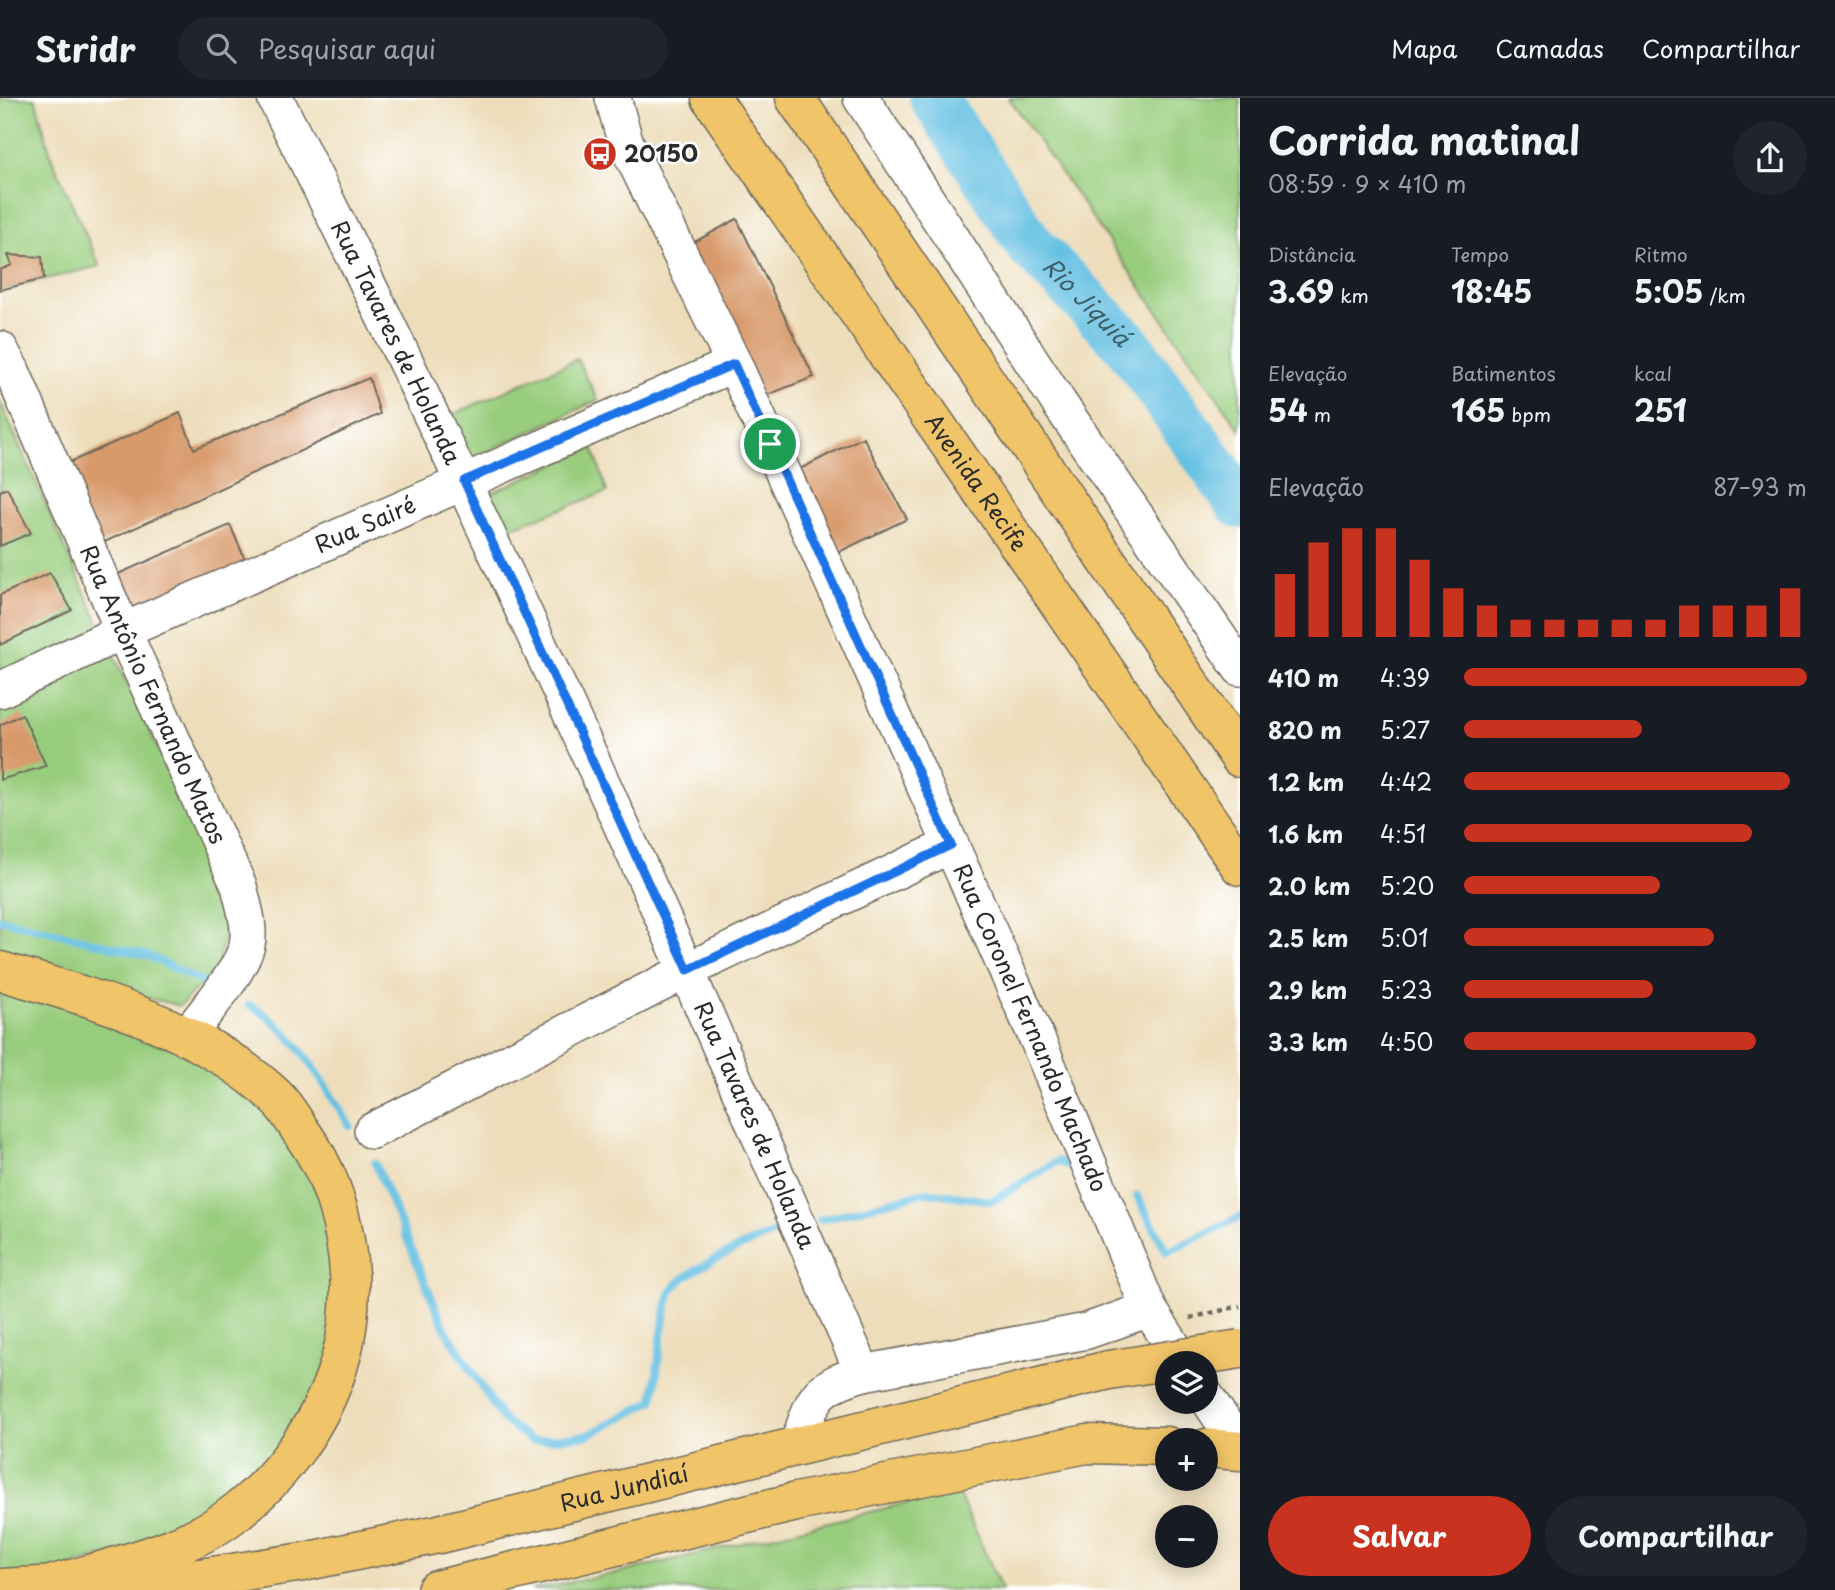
<!DOCTYPE html>
<html lang="pt">
<meta charset="utf-8">
<style>
:root{--surface:#171b24;--page:#20242c;--text:#f1f3f6;--muted:#9ea1a6;--line:#363941;--accent:#c8321e}
body{margin:0;font-family:"Playpen Sans",sans-serif;background:var(--page);color:var(--text);height:100vh;display:flex;flex-direction:column;font-size:26px;white-space:nowrap}
*{box-sizing:border-box;margin:0}
p{font-size:23px;color:var(--muted)}
.icon{flex:none;width:38px;height:38px;fill:none;stroke:currentColor;stroke-width:2;stroke-linecap:round;stroke-linejoin:round}
.map{position:relative;flex:1;overflow:hidden}
.panel{display:flex;flex-direction:column;background:var(--surface);width:595px}
.panel>*{flex:none}
.buttons{position:absolute;left:1155px;top:1253px;display:grid;gap:14px}
.buttons a{display:grid;place-items:center;width:63px;height:63px;border-radius:50%;background:var(--surface);box-shadow:0 4px 18px #0003;font-size:35px}
.pin{position:absolute;display:grid;place-items:center;width:60px;height:60px;color:#fff;margin:-30px;border:4px solid #fff;border-radius:50%;box-shadow:0 2px 7px #0007}
.round{display:grid;place-items:center;flex:none;width:74px;height:74px;border-radius:37px;background:var(--page)}
.head{display:flex;align-items:center;justify-content:space-between;height:119px;padding:0 28px}
h1{font-size:38px;font-weight:700;line-height:52px}
.stats{display:grid;grid-template-columns:repeat(3,1fr);gap:10px;height:119px;padding:7px 28px}
.stats div{display:grid;align-content:center}
.stats b{font-size:30px;font-weight:700}
.stats small{font-size:19px;font-weight:400}
.stats p{font-size:19px}
.chart{height:196px;padding:14px 28px}
.chart p{display:flex;justify-content:space-between}
.chart svg{width:100%;height:126px;margin-top:7px;stroke:var(--accent);stroke-width:6}
.primary-button{display:flex;gap:14px;margin-top:auto;padding:14px 28px}
.primary-button a{flex:1;height:80px;border-radius:42px;background:var(--accent);color:#fff;font-size:28px;font-weight:700;line-height:80px;text-align:center}
.primary-button a+a{background:var(--page);color:var(--text)}
ul{padding:0 28px;list-style:none;font-size:23px}
li{display:grid;grid-template-columns:112px 84px 1fr;align-items:center;height:52px}
li i{height:18px;border-radius:9px;background:var(--accent)}
header{display:flex;align-items:center;gap:42px;box-sizing:border-box;height:98px;padding:0 35px;background:var(--surface);border-bottom:2px solid var(--line)}
header strong{font-size:33px}
nav{display:flex;gap:38px;margin-inline-start:auto;font-size:24px}
.search{width:490px;height:63px;background:var(--page);display:flex;align-items:center;gap:18px;box-sizing:border-box;padding:0 24px;border-radius:38px;color:var(--muted);font-size:26px}
main{display:flex;flex:1;min-height:0}
.map>svg:first-child{display:block}
</style>
<header>
<strong>Stridr</strong>
<div class="search"><svg class="icon" aria-label="search" viewBox="0 0 24 24"><circle cx="10" cy="10" r="6"/><path d="M15 15l6 6"/></svg>Pesquisar aqui</div>
<nav><a>Mapa</a><a>Camadas</a><a>Compartilhar</a></nav>
</header>
<main>
<div class="map">
<svg width="1240" height="1492" viewBox="0 0 1240 1492">
<rect width="100%" height="100%" fill="#fff"/>
<filter id="ink" filterUnits="userSpaceOnUse"><feTurbulence type="fractalNoise" baseFrequency=".0143" numOctaves="2"/><feDisplacementMap in="SourceGraphic" scale="14" xChannelSelector="R" yChannelSelector="G"/><feConvolveMatrix kernelMatrix="1 2 1 2 8 2 1 2 1" color-interpolation-filters="sRGB"/></filter>
<filter id="wash" filterUnits="userSpaceOnUse"><feTurbulence type="fractalNoise" baseFrequency=".00686" numOctaves="4" result="noise"/><feDisplacementMap in="SourceGraphic" scale="28" xChannelSelector="R" yChannelSelector="G"/><feGaussianBlur stdDeviation="1.57" result="paint"/><feColorMatrix in="noise" values="0 0 0 0 0 0 0 0 0 0 0 0 0 0 0 0 0 1.4 0 .05"/><feComposite in="paint" operator="in"/></filter>
<g filter="url(#wash)">
<rect width="100%" height="100%" fill="#edddba"/>
<g fill="#99cd7e" stroke="#627c54" stroke-width="2">
<path d="M0 0H35L52 61 100 168 0 192Z"/>
<path d="M1009 0H1240V332Z"/>
<path d="M577 261 598 302 462 365 445 320Z"/>
<path d="M0 304 101 530 230 805 218 868 180 908 0 863Z"/>
<path d="M593 349 607 394 500 434 482 399Z"/>
<path d="M0 873 98 903 140 942 234 964 335 1059 343 1255 226 1422 0 1489Z"/>
<path d="M959 1397 1002 1492H531L623 1474 919 1402Z"/>
</g>
<g fill="none" stroke-linecap="round" stroke-linejoin="round">
<g stroke="#64c0e2" stroke-width="8">
<path d="M0 821 149 858 208 887"/>
<path d="M249 907C295 930 323 985 350 1028"/>
<path d="M375 1065 445 1231 503 1322 532 1343 588 1337 653 1303C658 1275 661 1221 670 1196 679 1172 767 1136 792 1129"/>
<path d="M1137 1098 1167 1154 1240 1119"/>
<path d="M820 1122 926 1094 992 1103 1058 1063 1071 1069"/>
</g>
<path stroke="#64c0e2" stroke-width="49" id="s1" d="M934 0 1030 147 1127 246 1240 406"/>
</g>
<g id="blocks">
<g fill="#d89a6a">
<path d="M737 121 814 279 759 300 687 148Z"/>
<path d="M8 157 42 159 44 181 0 192V172L12 167Z"/>
<path d="M369 280 380 316 94 449 59 369 180 315 194 351Z"/>
<path d="M863 339 907 421 835 456 794 374Z"/>
<path d="M7 390 31 435 0 448V393Z"/>
<path d="M230 427 248 468 130 524 111 479Z"/>
<path d="M50 475 72 512 0 547V497Z"/>
<path d="M22 616 46 668 0 682V627Z"/>
</g>
</g>
</g>
<g filter="url(#ink)">
<use href="#blocks" fill-opacity="0" stroke="#6f695d" stroke-width="2"/>
<g fill="none" stroke-linecap="round" stroke-linejoin="round">
<g stroke="#6f695d" stroke-width="38">
<g id="minor">
<path id="s2" d="M275 0C487 417 676 845 863 1275 812 1290 814 1301 797 1348"/>
<path id="s3" d="M613 0 625 43 734 266 951 747 1038 943 1149 1211 1184 1265"/>
<path d="M861 0 1059 305 1240 570"/>
<path id="s4" d="M0 251 12 273 123 533 239 788C243 806 251 828 247 847 240 875 205 913 188 937"/>
<path id="s5" d="M0 592 123 533 734 266"/>
<path d="M372 1033 688 872 951 747"/>
<path d="M863 1275 1087 1233 1149 1211"/>
<path d="M1206 1298 1240 1349"/>
</g>
</g>
<g stroke="#6f695d" stroke-width="41">
<g id="major">
<path id="s6" d="M711 0 1240 768"/>
<path d="M795 0 1240 660"/>
<path d="M1206 1350 1240 1353"/>
<path id="s7" d="M0 1490 200 1480 303 1464 439 1436 1109 1272"/>
<path d="M436 1492 796 1404 1011 1361 1087 1346 1167 1348"/>
</g>
</g>
<g stroke="#6f695d" stroke-width="41">
<path id="highway" d="M0 873C96 901 202 929 276 999 287 1010 295 1025 304 1038 345 1096 360 1186 342 1255 326 1320 281 1382 227 1421 181 1454 108 1470 54 1486"/>
</g>
<path stroke="#6f695d" stroke-width="4.5" stroke-dasharray="5 5" stroke-linecap="butt" d="M1190 1220 1240 1208"/>
<use href="#minor" stroke="#fff" stroke-width="35"/>
<use href="#major" stroke="#f0c469" stroke-width="38"/>
<use href="#highway" stroke="#f0c469" stroke-width="38"/>
<g stroke="#6f695d" stroke-width="41" stroke-linecap="butt">
<path id="major-bridge" d="M1109 1272 1240 1251"/>
</g>
<use href="#major-bridge" stroke="#f0c469" stroke-width="38"/>
</g>
</g>
<g fill="none" stroke-linecap="round" stroke-linejoin="round" filter="url(#ink)">
<g stroke="#fff" stroke-width="14">
<path id="route" d="M734 266 951 747 688 872 464 383Z"/>
</g>
<use href="#route" stroke="#1a73e8" stroke-width="9"/>
</g>
<defs>
<g id="bus-disc" transform="scale(1.75)"><circle r="9.5" fill="#c8321e" stroke="#fff"/><path d="M-5-6H5V4H4V6H2V4H-2V6H-4V4H-5ZM-3.5-4V0h7V-4ZM-3.5 1.2v1.5H-2V1.2ZM2 1.2v1.5H3.5V1.2Z" fill="#fff"/></g>
</defs>
<g fill-rule="evenodd">
<use href="#bus-disc" x="600" y="56"/>
</g>
<g text-anchor="middle" stroke-width="5" stroke-linejoin="round" paint-order="stroke">
<g font-size="23" font-weight="bold" fill="#2b2b2b" stroke="#fff" text-anchor="start">
<text x="624" y="64">20150</text>
</g>
<g font-size="23" fill="#2b2b2b" stroke="#fff">
<text dy="8" stroke="none"><textPath href="#s2" startOffset="273">Rua Tavares de Holanda</textPath></text>
<text dy="8" stroke="none"><textPath href="#s6" startOffset="467">Avenida Recife</textPath></text>
<text dy="8" stroke="none"><textPath href="#s5" startOffset="401">Rua Sairé</textPath></text>
<text dy="8" stroke="none"><textPath href="#s4" startOffset="378">Rua Antônio Fernando Matos</textPath></text>
<text dy="8" stroke="none"><textPath href="#s3" startOffset="1020">Rua Coronel Fernando Machado</textPath></text>
<text dy="8" stroke="none"><textPath href="#s2" startOffset="1134">Rua Tavares de Holanda</textPath></text>
<text dy="8" stroke="none"><textPath href="#s7" startOffset="634">Rua Jundiaí</textPath></text>
</g>
<g font-size="24" font-style="italic" fill="#3f5f6b" stroke="#fff">
<text dy="8" stroke="none"><textPath href="#s1" startOffset="256">Rio Jiquiá</textPath></text>
</g>
</g>
</svg>
<div class="buttons">
<a><svg class="icon" aria-label="layers" viewBox="0 0 24 24"><path d="M12 4l9 5-9 5-9-5zM3 14l9 5 9-5"/></svg></a>
<a>+</a>
<a>−</a>
</div>
<div class="pin" style="left:770px;top:346px;background:#1e9e55"><svg class="icon" aria-label="arrive" viewBox="0 0 24 24"><path d="M6 21V4h12l-3 4 3 4H6"/></svg></div>
</div>
<section class="panel">
<div class="head"><div><h1>Corrida matinal</h1><p>08:59 · 9 × 410 m</p></div><a class="round"><svg class="icon" aria-label="share" viewBox="0 0 24 24"><path d="M12 15V3M7 8l5-5 5 5M5 13v7h14v-7"/></svg></a></div>
<div class="stats">
<div><p>Distância</p><b>3.69<small> km</small></b></div>
<div><p>Tempo</p><b>18:45</b></div>
<div><p>Ritmo</p><b>5:05<small> /km</small></b></div>
</div>
<div class="stats">
<div><p>Elevação</p><b>54<small> m</small></b></div>
<div><p>Batimentos</p><b>165<small> bpm</small></b></div>
<div><p>kcal</p><b>251</b></div>
</div>
<div class="chart"><p><span>Elevação</span>87–93 m</p>
<svg viewBox="0 0 160 44" preserveAspectRatio="none"><path d="M5 44V22M15 44V11M25 44V6M35 44V6M45 44V17M55 44V27M65 44V33M75 44V38M85 44V38M95 44V38M105 44V38M115 44V38M125 44V33M135 44V33M145 44V33M155 44V27"/></svg>
</div>
<ul>
<li><b>410 m</b>4:39<i style="width:100%"></i></li>
<li><b>820 m</b>5:27<i style="width:52%"></i></li>
<li><b>1.2 km</b>4:42<i style="width:95%"></i></li>
<li><b>1.6 km</b>4:51<i style="width:84%"></i></li>
<li><b>2.0 km</b>5:20<i style="width:57%"></i></li>
<li><b>2.5 km</b>5:01<i style="width:73%"></i></li>
<li><b>2.9 km</b>5:23<i style="width:55%"></i></li>
<li><b>3.3 km</b>4:50<i style="width:85%"></i></li>
</ul>
<div class="primary-button"><a>Salvar</a><a>Compartilhar</a></div>
</section>
</main>
